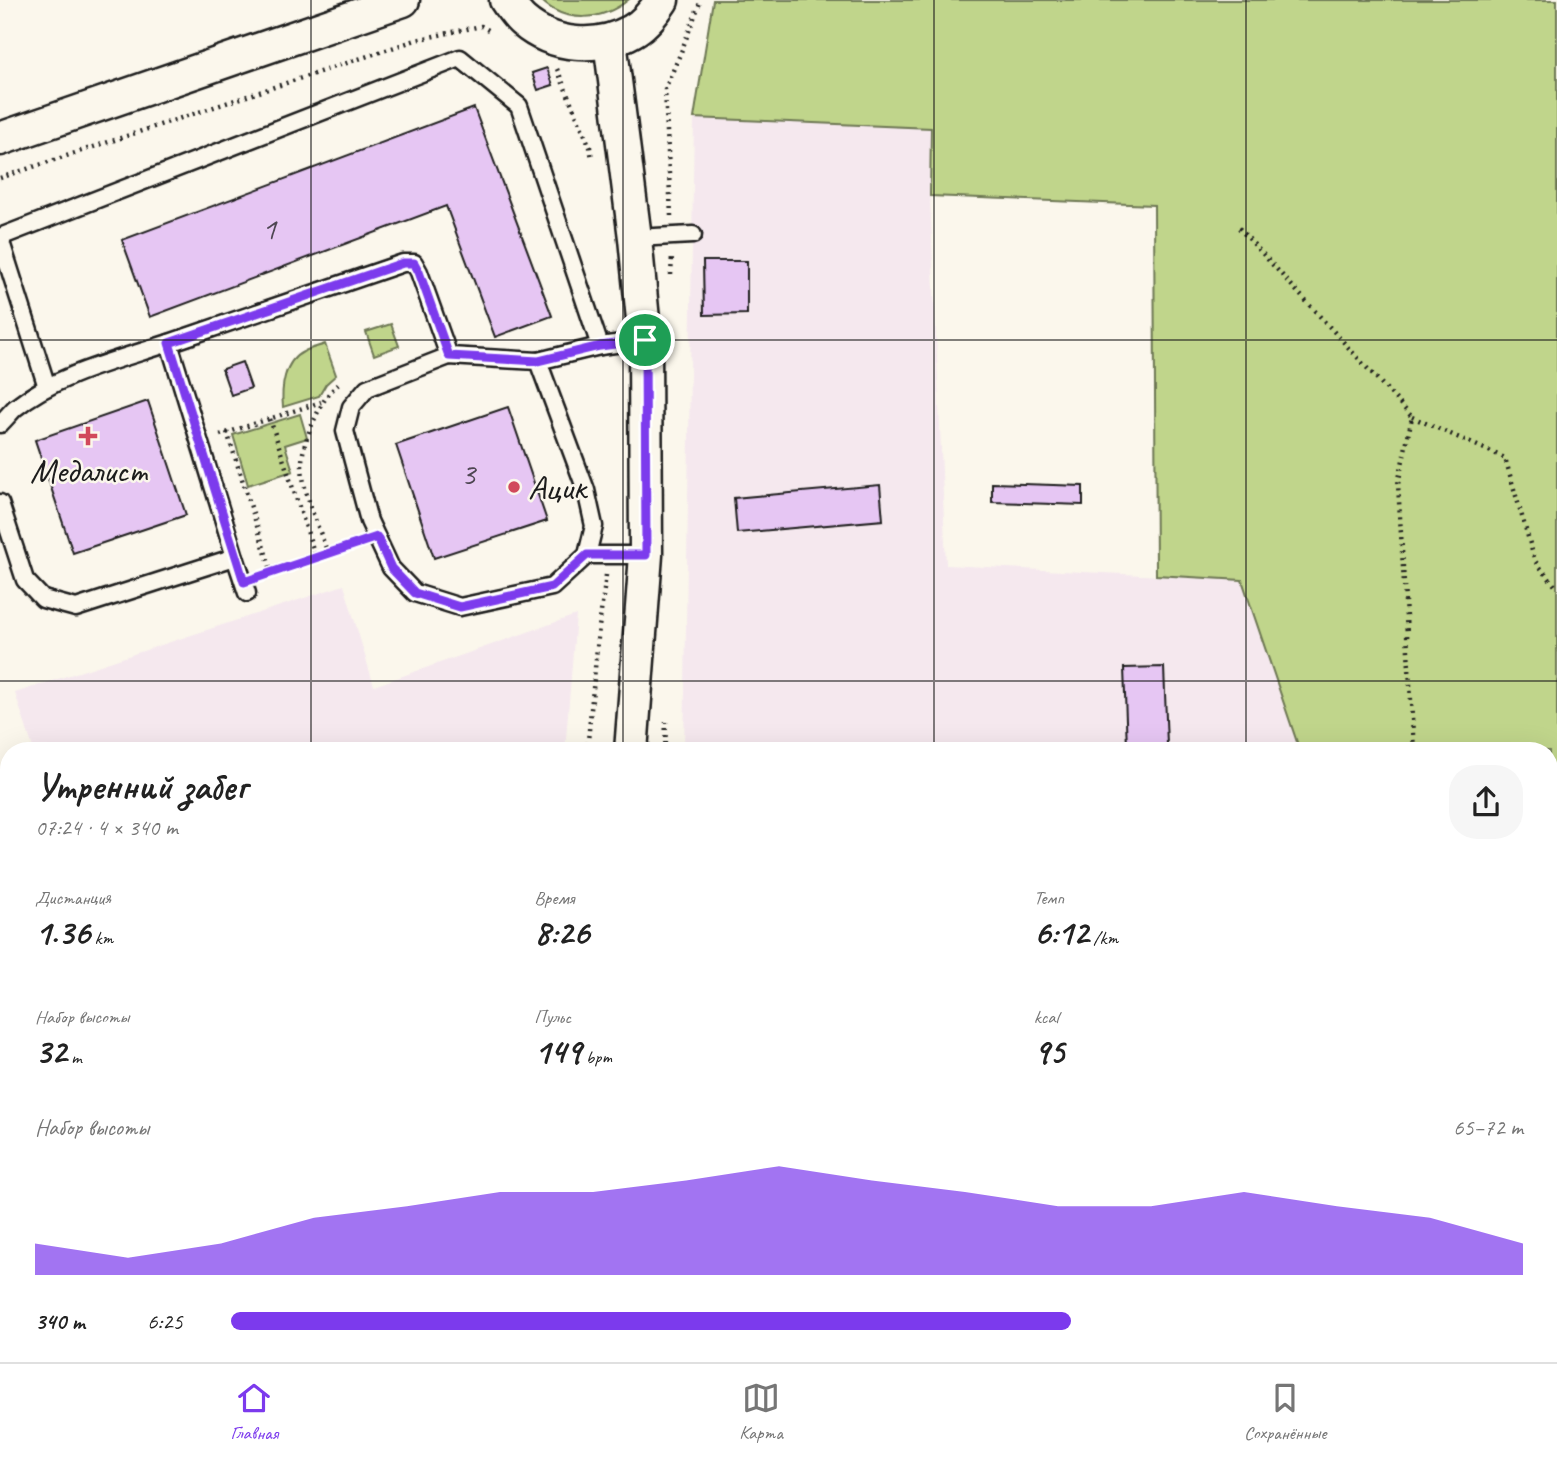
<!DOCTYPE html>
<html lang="ru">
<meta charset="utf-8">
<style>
:root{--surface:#fff;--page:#f6f6f6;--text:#222;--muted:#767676;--line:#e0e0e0;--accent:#7c3aed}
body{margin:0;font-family:Caveat,sans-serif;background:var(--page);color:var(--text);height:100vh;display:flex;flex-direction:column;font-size:26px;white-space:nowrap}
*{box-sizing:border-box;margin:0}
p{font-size:23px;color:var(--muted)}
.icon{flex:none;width:38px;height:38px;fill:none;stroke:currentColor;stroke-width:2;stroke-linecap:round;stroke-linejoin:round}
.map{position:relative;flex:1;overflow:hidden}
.side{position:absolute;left:0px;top:742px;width:1558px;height:621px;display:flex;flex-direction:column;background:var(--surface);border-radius:28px 28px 0 0;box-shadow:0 7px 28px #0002}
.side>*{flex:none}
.pin{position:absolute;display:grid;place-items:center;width:60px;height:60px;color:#fff;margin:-30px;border:4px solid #fff;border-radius:50%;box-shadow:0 2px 7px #0007}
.round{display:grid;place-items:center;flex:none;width:74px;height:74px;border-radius:28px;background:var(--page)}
.overview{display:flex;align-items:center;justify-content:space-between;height:119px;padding:0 35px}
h1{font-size:38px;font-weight:800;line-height:52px}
.stats{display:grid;grid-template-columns:repeat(3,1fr);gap:10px;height:119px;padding:7px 35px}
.stats div{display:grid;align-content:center}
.stats b{font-size:35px;font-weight:800}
.stats small{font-size:19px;font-weight:400}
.stats p{font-size:19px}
.chart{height:196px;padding:14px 35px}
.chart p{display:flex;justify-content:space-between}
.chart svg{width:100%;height:126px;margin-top:7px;fill:var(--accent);opacity:.7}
ul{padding:0 35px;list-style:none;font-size:23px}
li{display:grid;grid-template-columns:112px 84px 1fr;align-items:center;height:52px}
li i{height:18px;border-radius:9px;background:var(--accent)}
.tabs{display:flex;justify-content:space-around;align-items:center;height:98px;border-top:2px solid var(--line);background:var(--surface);font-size:19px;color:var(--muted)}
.tabs a{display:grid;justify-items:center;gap:4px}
.tabs .on{color:var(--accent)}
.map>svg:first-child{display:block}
</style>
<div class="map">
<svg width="1557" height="1362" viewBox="0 0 1557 1362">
<rect width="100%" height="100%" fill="#fbf7ec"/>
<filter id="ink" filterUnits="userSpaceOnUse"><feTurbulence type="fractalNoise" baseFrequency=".0143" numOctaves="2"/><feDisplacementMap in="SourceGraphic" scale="14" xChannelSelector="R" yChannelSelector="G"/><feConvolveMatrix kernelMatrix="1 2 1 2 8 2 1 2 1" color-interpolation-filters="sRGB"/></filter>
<g filter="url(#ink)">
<g fill="#f5e8ee">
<path d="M694 118 931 128 930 196 946 565 1242 580 1300 751H684Z"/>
<path d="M344 585 374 686 576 615 565 751H34L15 693Z"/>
<path d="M1045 1354 1054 1362H743L741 1355Z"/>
</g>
<g fill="#c0d58b" stroke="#6e7854" stroke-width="2">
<path d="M541 0H628C602 21 565 24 541 0Z"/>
<path d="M713 0H1557V1362H1295L1297 1354H1549V751H1300L1242 580 1156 575 1154 205 930 196 931 128 694 118Z"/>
<path d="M391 324 399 346 374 355 366 332Z"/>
<path d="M325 344 336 375 326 384 319 396 283 407C281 388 284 361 303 352 310 348 318 347 325 344Z"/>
<path d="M300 414 307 438 285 445 293 471 248 485 233 435Z"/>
<path d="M666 1355H726L727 1362H668Z"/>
<path d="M1170 1355H1214L1209 1362H1181Z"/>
</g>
<g fill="#e6c6f3" stroke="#1c1c1c" stroke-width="2">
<path d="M547 68 553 85 538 90 532 73Z"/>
<path d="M474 108 552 316 495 337 446 206 150 317 122 240Z"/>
<path d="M703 261H747V314L704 315Z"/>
<path d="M242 362 251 388 231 395 222 369Z"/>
<path d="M148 401 186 515 73 553 35 440Z"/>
<path d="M508 407 547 521 434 558 396 445Z"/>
<path d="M992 483 1083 486V505L992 502Z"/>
<path d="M880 485 883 520 737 533 734 498Z"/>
<path d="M1164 667 1167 745 1127 747 1124 668Z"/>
<path d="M0 1198 9 1225V1318L0 1321Z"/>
<path d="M250 1354H314L316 1362H228Z"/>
<path d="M483 1354H541L543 1362H486Z"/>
</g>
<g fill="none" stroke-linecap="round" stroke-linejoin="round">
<g stroke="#1c1c1c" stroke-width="21">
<g id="lane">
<path d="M0 237 460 58 519 106 600 346 538 361"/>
<path d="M635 238 693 235"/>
<path d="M0 239 47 387"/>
<path d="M169 343 403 263H414L419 272 449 356"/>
<path d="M600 346 645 340"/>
<path d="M449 356 538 361 586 490 594 526 587 555 552 587 460 607 415 593 391 568 369 521 345 431 351 407 367 388Z"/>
<path d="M0 424C5 419 10 413 15 408 57 374 118 360 169 343L235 557 76 608 43 599 25 580 0 503"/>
<path d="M587 555H646"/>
<path d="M235 557 247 593"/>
<path d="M0 1006 9 1032"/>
<path d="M406 1354 408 1362"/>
<path d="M1012 1354 1014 1362"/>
<path d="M34 1362 55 1354"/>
<path d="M863 1362 887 1354"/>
</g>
</g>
<g stroke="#1c1c1c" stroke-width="37">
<g id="street">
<path d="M506 0C511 7 517 16 523 21 553 47 598 50 632 31 645 24 654 12 662 0"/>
<path d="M610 41 635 238 645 340 646 555 631 751"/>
<path d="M0 139 403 0"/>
<path d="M609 1354 611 1362"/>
</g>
</g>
<g stroke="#1c1c1c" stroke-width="4.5" stroke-dasharray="2 5" stroke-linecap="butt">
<path d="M557 69 590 147 592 159"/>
<path d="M0 178 416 40 481 26 492 32"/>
<path d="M671 216 665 89 681 52 701 0"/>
<path d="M1239 228 1412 417 1398 484 1414 751"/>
<path d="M671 275 672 256"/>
<path d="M1412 417 1505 458 1535 561 1557 588"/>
<path d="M270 419 316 558"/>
<path d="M227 432 272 573"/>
<path d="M220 435 321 402"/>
<path d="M328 554C319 527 302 493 302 464 302 448 309 431 316 416 322 403 329 390 342 382"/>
<path d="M262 576 356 544"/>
<path d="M587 751 599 627 606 575"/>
<path d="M665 751 666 722"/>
<path d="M1549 1164 1557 1161"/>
<path d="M1170 1354 1181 1362"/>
<path d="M1527 1354 1531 1362"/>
<path d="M1424 1362 1430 1354"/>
</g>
<use href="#lane" stroke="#fbf7ec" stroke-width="16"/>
<use href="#street" stroke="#fbf7ec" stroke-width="32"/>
</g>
</g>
<g fill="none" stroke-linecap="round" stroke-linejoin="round" filter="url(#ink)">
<g stroke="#fff" stroke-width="14">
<path id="route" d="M403 263H414L419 272 449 356 538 361 600 346 645 340 646 555H587L552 587 460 607 415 593 391 568 377 537 244 582 169 343Z"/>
</g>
<use href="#route" stroke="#7c3aed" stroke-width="9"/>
</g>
<path fill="none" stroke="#1c1c1c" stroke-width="2" stroke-opacity="0.55" d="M311 0V751M623 0V751M934 0V751M1246 0V751M0 340H1557M0 681H1557M0 1022H9M1549 1022H1557M311 1354V1362M623 1354V1362M934 1354V1362M1246 1354V1362"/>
<g fill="#d1495b" stroke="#fbf7ec" stroke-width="2.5">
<path d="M84.5 425.5h7v7h7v7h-7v7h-7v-7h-7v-7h7z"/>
<circle cx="514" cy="487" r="7"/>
</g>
<g text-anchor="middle" stroke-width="5" stroke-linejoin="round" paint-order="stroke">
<g font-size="32" fill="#4e4652">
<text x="269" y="239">1</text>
<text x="468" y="484">3</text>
</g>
<g font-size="35" fill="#1c1c1c" stroke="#fbf7ec">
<text x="88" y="482">Медалист</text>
<text x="528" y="499" text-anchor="start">Ацик</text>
</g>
</g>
</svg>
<div class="pin" style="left:645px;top:340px;background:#1e9e55"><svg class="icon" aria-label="arrive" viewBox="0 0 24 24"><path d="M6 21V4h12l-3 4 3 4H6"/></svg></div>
<section class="side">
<div class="overview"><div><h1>Утренний забег</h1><p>07:24 · 4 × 340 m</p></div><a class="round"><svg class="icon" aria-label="share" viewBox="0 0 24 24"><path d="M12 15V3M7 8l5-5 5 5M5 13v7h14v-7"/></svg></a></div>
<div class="stats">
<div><p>Дистанция</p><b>1.36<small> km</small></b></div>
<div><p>Время</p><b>8:26</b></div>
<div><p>Темп</p><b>6:12<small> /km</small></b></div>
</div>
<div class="stats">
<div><p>Набор высоты</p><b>32<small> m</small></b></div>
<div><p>Пульс</p><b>149<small> bpm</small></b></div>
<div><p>kcal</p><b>95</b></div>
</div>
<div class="chart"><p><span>Набор высоты</span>65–72 m</p>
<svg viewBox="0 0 160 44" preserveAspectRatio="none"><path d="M0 44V33L10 38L20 33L30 24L40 20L50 15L60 15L70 11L80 6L90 11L100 15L110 20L120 20L130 15L140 20L150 24L160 33V44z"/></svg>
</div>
<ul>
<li><b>340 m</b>6:25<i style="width:65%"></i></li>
</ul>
</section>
</div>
<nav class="tabs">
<a class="on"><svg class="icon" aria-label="home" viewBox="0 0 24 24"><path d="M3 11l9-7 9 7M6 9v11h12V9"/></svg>Главная</a>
<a><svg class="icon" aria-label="map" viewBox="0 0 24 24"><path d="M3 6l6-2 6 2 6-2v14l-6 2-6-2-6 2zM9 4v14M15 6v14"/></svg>Карта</a>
<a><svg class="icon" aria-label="saved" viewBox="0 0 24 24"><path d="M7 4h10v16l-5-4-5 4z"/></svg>Сохранённые</a>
</nav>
